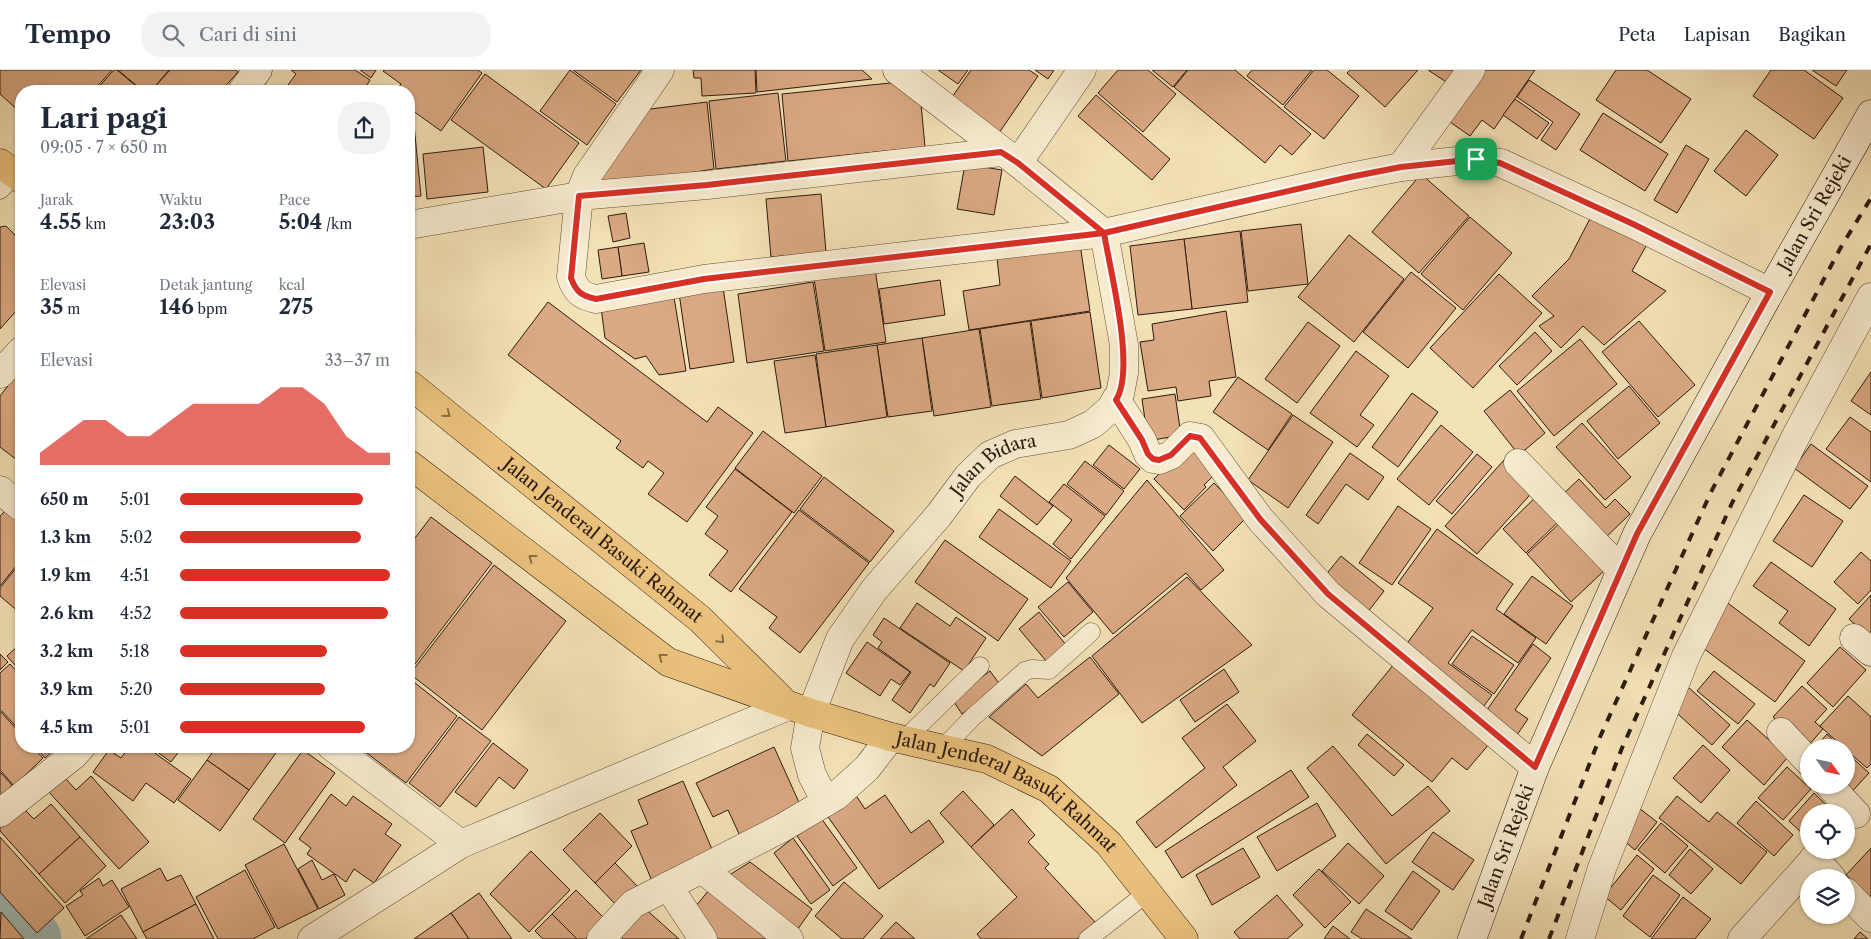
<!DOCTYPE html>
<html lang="id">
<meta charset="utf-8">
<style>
:root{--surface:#fff;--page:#f2f2f3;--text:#1f2937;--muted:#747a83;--line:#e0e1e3;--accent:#d93025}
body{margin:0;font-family:"Libre Caslon Text",serif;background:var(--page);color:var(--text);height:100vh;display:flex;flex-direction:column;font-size:19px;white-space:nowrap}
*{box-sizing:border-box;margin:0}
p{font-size:16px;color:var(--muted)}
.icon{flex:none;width:28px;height:28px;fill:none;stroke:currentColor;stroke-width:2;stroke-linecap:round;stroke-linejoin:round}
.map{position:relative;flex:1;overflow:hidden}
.drawer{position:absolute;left:15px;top:15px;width:400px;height:668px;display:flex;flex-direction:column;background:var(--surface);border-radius:20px;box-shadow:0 1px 4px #0004}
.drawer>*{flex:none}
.needle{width:32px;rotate:123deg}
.fabs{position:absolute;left:1800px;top:669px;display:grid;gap:10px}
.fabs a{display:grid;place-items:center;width:55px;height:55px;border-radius:50%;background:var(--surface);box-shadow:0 1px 4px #0004;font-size:25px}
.pin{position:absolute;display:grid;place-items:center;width:42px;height:42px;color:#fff;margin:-21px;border-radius:10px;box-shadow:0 2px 8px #0006}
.round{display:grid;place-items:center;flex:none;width:52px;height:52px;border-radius:20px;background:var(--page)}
.overview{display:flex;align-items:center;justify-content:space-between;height:85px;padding:0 25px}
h1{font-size:28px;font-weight:700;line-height:38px}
.stats{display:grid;grid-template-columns:repeat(3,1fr);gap:8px;height:85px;padding:5px 25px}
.stats div{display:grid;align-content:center}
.stats b{font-size:21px;font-weight:700}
.stats small{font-size:14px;font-weight:400}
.stats p{font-size:14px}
.chart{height:140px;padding:10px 25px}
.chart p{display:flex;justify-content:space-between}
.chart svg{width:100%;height:90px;margin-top:5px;fill:var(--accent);opacity:.7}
ul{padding:0 25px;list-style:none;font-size:16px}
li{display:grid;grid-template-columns:80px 60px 1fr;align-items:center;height:38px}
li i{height:12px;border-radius:6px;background:var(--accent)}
header{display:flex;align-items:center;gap:30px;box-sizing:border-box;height:70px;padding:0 25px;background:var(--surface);border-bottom:1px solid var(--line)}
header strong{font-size:24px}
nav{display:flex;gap:28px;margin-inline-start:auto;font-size:18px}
.search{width:350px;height:45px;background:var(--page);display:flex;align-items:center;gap:12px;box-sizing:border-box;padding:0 18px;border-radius:20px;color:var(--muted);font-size:19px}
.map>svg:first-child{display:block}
</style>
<header>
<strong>Tempo</strong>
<div class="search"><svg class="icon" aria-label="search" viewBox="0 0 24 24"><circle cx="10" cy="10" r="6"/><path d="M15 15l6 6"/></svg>Cari di sini</div>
<nav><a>Peta</a><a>Lapisan</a><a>Bagikan</a></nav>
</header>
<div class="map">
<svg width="1871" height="869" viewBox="0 0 1871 869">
<rect width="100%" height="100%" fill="#f4e2b7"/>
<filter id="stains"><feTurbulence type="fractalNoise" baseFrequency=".004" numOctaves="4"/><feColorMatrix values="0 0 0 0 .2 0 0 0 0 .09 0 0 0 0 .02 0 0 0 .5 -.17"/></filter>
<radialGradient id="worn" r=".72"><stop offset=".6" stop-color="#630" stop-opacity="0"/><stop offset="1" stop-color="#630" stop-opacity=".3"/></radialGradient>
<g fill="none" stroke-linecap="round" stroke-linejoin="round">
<path stroke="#a0bbb9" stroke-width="59" d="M0 832 32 869"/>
</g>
<g fill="#dba983" stroke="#2c1b0f">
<path d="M0 0H112L93 21H21V43L0 24Z"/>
<path d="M114 0H117L142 21H95Z"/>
<path d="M118 0H169L151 21H143Z"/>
<path d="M170 0H236L238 2 221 21H151Z"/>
<path d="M291 0H355L370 10 363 21H288L285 19 296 4Z"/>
<path d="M360 0H376L371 8Z"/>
<path d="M384 0H478L482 3 441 61 409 38V21H396L401 14 383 1Z"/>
<path d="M570 0 616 34 587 75 540 41Z"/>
<path d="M573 0H641L617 32Z"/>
<path d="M693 0H755L756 23 702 26 701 8H694Z"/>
<path d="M756 0H862L872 9 757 22Z"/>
<path d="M938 0H968L958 14Z"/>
<path d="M971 0H1029L1038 6 999 63 950 30Z"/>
<path d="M1035 0H1054L1048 9Z"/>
<path d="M1118 0H1148L1176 24 1143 62 1098 23Z"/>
<path d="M1152 0H1187L1173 17Z"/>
<path d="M1188 0H1235L1311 64 1292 85 1280 75 1265 93 1174 17Z"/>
<path d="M1252 0H1312L1283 35 1247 6Z"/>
<path d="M1314 0H1327L1359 26 1324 69 1284 37Z"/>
<path d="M1350 0H1418L1385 37 1347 3Z"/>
<path d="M1428 0H1461L1451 15Z"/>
<path d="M1471 0H1535L1494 59 1482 50 1470 66 1440 45Z"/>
<path d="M1616 0H1647L1691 29 1661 73 1596 30Z"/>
<path d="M1771 0H1804L1843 28 1814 69 1753 26Z"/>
<path d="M1812 0H1847L1836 16Z"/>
<path d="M485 4 579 73 546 119 451 50Z"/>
<path d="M1529 10 1580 44 1556 80 1541 70 1553 52 1517 27Z"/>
<path d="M910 11 920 23 925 77 788 91 782 24Z"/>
<path d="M778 23 786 91 716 99 709 31Z"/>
<path d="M1096 25 1170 89 1152 110 1078 46Z"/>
<path d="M1515 29 1549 53 1537 69 1503 45Z"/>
<path d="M707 32 714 99 588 119 642 40Z"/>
<path d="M1603 43 1668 84 1645 121 1580 80Z"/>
<path d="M409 45H413L421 126 409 127Z"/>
<path d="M1746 60 1778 85 1746 126 1714 101Z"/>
<path d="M1686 75 1709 89 1677 143 1654 130Z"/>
<path d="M483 77 488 122 427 129 423 84Z"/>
<path d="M965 94 1002 100 994 145 957 139Z"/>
<path d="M1421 104 1469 146 1419 203 1372 162Z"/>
<path d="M821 124 826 182 771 187 766 129Z"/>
<path d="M1594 141 1649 171 1632 201 1666 221 1604 275 1583 256 1561 278 1539 256 1554 246 1532 226 1569 189Z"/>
<path d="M626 143 630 168 613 172 608 146Z"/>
<path d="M1470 147 1512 183 1463 240 1421 204Z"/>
<path d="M1301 154 1308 214 1248 221 1241 161Z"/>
<path d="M6 156 21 171V244L17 240 0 259V157Z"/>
<path d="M1240 161 1248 232 1192 239 1184 169Z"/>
<path d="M1349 165 1404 209 1354 272 1298 227Z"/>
<path d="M1184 169 1192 239 1138 245 1130 176Z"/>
<path d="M644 173 649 202 622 206 618 177Z"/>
<path d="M1080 174 1090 241 969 260 963 221 1000 215 997 188Z"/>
<path d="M618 177 622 206 602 209 598 180Z"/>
<path d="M875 199 886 272 825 281 814 208Z"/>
<path d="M1411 202 1456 238 1408 298 1363 262Z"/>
<path d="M1499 204 1542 243 1473 318 1430 278Z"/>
<path d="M940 210 945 245 884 254 879 219Z"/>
<path d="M813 212 824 281 747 293 738 224Z"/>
<path d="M723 217 734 292 690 299 679 223Z"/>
<path d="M674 227 686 301 659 305 646 286 635 289 605 268 601 237Z"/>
<path d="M548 232 707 352 718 337 753 363 687 452 648 424 664 403 648 391 643 398 616 378 621 371 508 285Z"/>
<path d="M1226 241 1236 307 1209 311 1211 326 1178 331 1176 317 1148 321 1140 272 1154 270 1152 254Z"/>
<path d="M1090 242 1101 318 1042 328 1031 251Z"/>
<path d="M1030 251 1041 329 992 336 980 259Z"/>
<path d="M1639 251 1695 315 1658 347 1602 282Z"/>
<path d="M1308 252 1340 276 1297 333 1265 309Z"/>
<path d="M979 259 991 337 934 346 922 268Z"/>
<path d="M1535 262 1552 281 1517 315 1499 296Z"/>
<path d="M922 268 932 341 888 347 877 275Z"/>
<path d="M1580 269 1617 314 1554 366 1517 321Z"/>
<path d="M877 275 887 347 826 357 816 284Z"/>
<path d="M1356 281 1389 306 1360 345 1374 355 1357 377 1310 343Z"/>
<path d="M815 285 826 357 785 363 774 291Z"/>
<path d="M1871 302V345L1851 331Z"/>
<path d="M18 303 21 305V384L17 390 0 377V326Z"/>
<path d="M1238 307 1292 344 1268 380 1213 342Z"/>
<path d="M1629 316 1660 353 1618 389 1587 351Z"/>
<path d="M1510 320 1545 363 1519 385 1484 341Z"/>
<path d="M1412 323 1438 342 1398 397 1372 377Z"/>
<path d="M1175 324 1181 365 1148 371 1142 329Z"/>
<path d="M1293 345 1333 372 1288 438 1248 410Z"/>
<path d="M1850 347 1871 362V412L1826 379Z"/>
<path d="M1582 353 1631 407 1605 430 1556 377Z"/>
<path d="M1441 355 1473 382 1429 435 1397 409Z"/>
<path d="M763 361 822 406 794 443 735 398Z"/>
<path d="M1191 372 1218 401 1204 415 1206 417 1184 440 1154 409Z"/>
<path d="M1811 374 1868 416 1850 439 1794 398Z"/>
<path d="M1109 375 1140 399 1124 419 1093 395Z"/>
<path d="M1350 383 1384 407 1368 430 1346 414 1318 454 1306 445Z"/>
<path d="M1477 384 1492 397 1452 444 1436 431Z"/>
<path d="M1504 390 1536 418 1477 484 1445 456Z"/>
<path d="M1085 391 1124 421 1106 445 1067 414Z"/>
<path d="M735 399 792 442 731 522 709 505 728 481 705 464 718 446 706 437Z"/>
<path d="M1015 406 1053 436 1037 455 1000 426Z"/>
<path d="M824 407 894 461 870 492 800 439Z"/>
<path d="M1579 409 1606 438 1615 429 1630 444 1602 471 1560 427Z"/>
<path d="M1147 410 1224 500 1201 520 1186 503 1113 564 1066 508Z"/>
<path d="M1214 413 1247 447 1213 481 1180 446Z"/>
<path d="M1064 414 1105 446 1071 489 1053 474 1072 450 1049 432Z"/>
<path d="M1540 423 1563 447 1526 483 1503 459Z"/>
<path d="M1804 425 1843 451 1812 497 1773 471Z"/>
<path d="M1398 436 1431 459 1392 515 1359 493Z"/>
<path d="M999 439 1071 491 1051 518 979 467Z"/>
<path d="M799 440 869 493 800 583 769 558 777 547 739 519Z"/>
<path d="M5 441 21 454V490L0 516V446Z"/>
<path d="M431 447 492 493 409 602V476Z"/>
<path d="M1564 449 1608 497 1571 532 1527 484Z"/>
<path d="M1437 459 1513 514 1496 539 1536 568 1518 593 1472 560 1448 593 1492 625 1480 641 1400 583 1433 538 1398 513Z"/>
<path d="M945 470 1028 529 998 571 915 512Z"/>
<path d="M1861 482 1871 491V520L1858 534 1834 512Z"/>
<path d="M1341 486 1384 521 1364 547 1320 512Z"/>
<path d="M21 492V542L20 543 0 526V518Z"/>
<path d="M1771 492 1836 539 1809 576 1779 553 1788 541 1753 516Z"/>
<path d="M494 495 566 551 482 660 410 604Z"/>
<path d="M1532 506 1573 536 1546 574 1504 544Z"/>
<path d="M1187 507 1252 575 1142 653 1092 586Z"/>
<path d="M1068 512 1093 542 1064 567 1038 537Z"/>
<path d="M1871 525V569L1849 549Z"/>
<path d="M1725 531 1805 591 1775 632 1695 572Z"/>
<path d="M917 533 950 556 956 547 986 568 964 601 900 558Z"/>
<path d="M1039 542 1067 576 1047 592 1019 559Z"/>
<path d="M884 548 950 593 934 617 930 614 910 643 892 630 911 602 878 578 882 572 873 565Z"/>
<path d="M1472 566 1514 595 1494 624 1452 594Z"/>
<path d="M867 572 910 602 900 615 891 609 880 626 846 603Z"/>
<path d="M21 573V602L7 586Z"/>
<path d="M1533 574 1551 588 1515 640 1528 649 1512 672 1480 650Z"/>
<path d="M1840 577 1866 600 1833 637 1807 613Z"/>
<path d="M0 584 8 592 0 600Z"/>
<path d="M1090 587 1119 624 1042 686 989 647 1026 614 1038 628Z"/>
<path d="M1395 593 1490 673 1467 700 1452 688 1432 712 1352 645Z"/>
<path d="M10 594 21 606V662L0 639V603Z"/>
<path d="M1224 599 1239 622 1195 652 1180 630Z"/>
<path d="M990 601 1001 616 962 644 952 629Z"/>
<path d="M1714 601 1755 634 1738 654 1697 621Z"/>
<path d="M410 609 457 646 406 713 359 677 409 676V612Z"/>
<path d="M1687 616 1730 655 1712 675 1669 636Z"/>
<path d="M1802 616 1827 639 1815 652 1823 659 1806 678 1773 647Z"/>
<path d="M1848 626 1871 647V694L1867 698 1846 680V678H1844L1820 656Z"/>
<path d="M1227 634 1256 671 1223 697 1237 715 1156 778 1136 752 1205 698 1182 668Z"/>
<path d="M0 641 21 664V676H32L43 688 14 716 0 700Z"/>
<path d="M459 647 491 671 440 737 409 713Z"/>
<path d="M1747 650 1788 687 1764 715 1722 677Z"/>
<path d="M1367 664 1404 695 1394 706 1358 675Z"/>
<path d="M1827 664 1841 678H1815Z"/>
<path d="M493 673 528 700 514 719 499 707 476 737 455 722Z"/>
<path d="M1703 675 1730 700 1701 733 1673 708Z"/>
<path d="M35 676H58L45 688Z"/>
<path d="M130 676H145L191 709 174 733 146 713 133 731 93 702 109 680 121 688Z"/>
<path d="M149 676H183L171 692Z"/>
<path d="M217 676H281L249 720 207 690Z"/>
<path d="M1333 676 1392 746 1428 716 1450 741 1386 794 1307 698Z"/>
<path d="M774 677 802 739 741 768 728 740 713 747 696 713Z"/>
<path d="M303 680 335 703 285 773 253 749Z"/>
<path d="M1846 682 1869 703 1848 726 1846 715Z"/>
<path d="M207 690 249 720 220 761 178 730Z"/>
<path d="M1787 697 1811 719 1783 750 1758 728Z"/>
<path d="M1291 700 1309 727 1182 808 1165 781Z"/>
<path d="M0 702 12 715 0 727Z"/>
<path d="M91 706 149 772 119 799 48 721 64 707 76 720Z"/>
<path d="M683 711 714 784 652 811 631 761 648 754 638 730Z"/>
<path d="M963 721 994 755 971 777 940 743Z"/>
<path d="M1814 723 1827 736 1821 742H1809V756L1802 763 1789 751Z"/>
<path d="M331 724 346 736 353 726 392 754 385 764 401 775 374 813 354 799 346 812 307 784 311 778 299 769Z"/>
<path d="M855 724 865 739 885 725 911 763 929 750 944 772 879 819 826 744Z"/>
<path d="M1677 726 1709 752 1717 742 1767 782 1741 814 1659 748Z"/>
<path d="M1756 731 1793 765 1774 786 1737 753Z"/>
<path d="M1317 733 1336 766 1277 801 1257 767Z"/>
<path d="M51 734 80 767 39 804 0 761V755L21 736 34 749Z"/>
<path d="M1639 738 1657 752 1635 780 1617 765Z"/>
<path d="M1012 739 1035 765 1028 772 1049 794 1045 798 1095 852 1077 869H981L977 864 1017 827 971 777Z"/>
<path d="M600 743 632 776 595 813 563 780Z"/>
<path d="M821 748 857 798 833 816 797 766Z"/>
<path d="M1661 753 1688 776 1665 803 1638 780Z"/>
<path d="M1433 762 1474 790 1453 820 1412 792Z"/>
<path d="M0 767 64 838 37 863 0 822Z"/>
<path d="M80 767 106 796 65 833 39 804Z"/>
<path d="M793 768 830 820 811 834 774 783Z"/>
<path d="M1348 773 1384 806 1359 834 1322 801Z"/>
<path d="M284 774 318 839 278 859 245 795Z"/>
<path d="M1243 778 1260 807 1212 835 1196 805Z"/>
<path d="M1871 778V828L1846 805Z"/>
<path d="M1690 779 1713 799 1691 824 1669 805Z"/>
<path d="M531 781 570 820 529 862 490 824Z"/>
<path d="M1637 785 1654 799 1621 840 1604 826Z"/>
<path d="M312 790 322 810 334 804 345 825 319 839 298 799Z"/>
<path d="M750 792 812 839 795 863 723 809Z"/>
<path d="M615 793 638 817 618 837 595 813Z"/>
<path d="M160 798 167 811 181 805 196 834 143 862 121 819Z"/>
<path d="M1319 799 1351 832 1325 858 1293 825Z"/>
<path d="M245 800 275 857 253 869H218L196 827Z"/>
<path d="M1413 801 1440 821 1412 860 1385 841Z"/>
<path d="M1653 805 1680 825 1650 867 1623 846Z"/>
<path d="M99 808 103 816 112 810 129 837 85 866 66 836 83 825 80 821Z"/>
<path d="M844 812 883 846 863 869H842L815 846Z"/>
<path d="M714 814 780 869H711L691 842Z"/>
<path d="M576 820 605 849 586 869H577L552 844Z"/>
<path d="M479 823 512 869H469L451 843Z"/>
<path d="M1277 825 1303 855 1287 869H1240L1234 862Z"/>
<path d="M1683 827 1711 849 1695 869H1651Z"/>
<path d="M196 834 214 869H147L143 862Z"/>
<path d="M640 834 679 869H623L615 862Z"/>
<path d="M1366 839 1412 869H1362L1351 862Z"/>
<path d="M1 842 24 869H0Z"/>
<path d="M451 843 469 869H414Z"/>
<path d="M552 844 577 869H543L535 861Z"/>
<path d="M121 845 137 869H86Z"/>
<path d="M896 852 915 869H880Z"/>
<path d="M1333 856 1350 869H1324Z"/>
<path d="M1860 862 1868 869H1854Z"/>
</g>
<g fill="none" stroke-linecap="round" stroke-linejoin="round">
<g stroke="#5e4d39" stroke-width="19">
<g id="lane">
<path d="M0 120 15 105"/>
<path d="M904 670 980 596"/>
<path d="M942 679 973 647 1025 601 1032 599 1049 600 1091 562"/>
<path d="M1088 869 1147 823"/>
</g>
</g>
<g stroke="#5e4d39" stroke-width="29">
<g id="street">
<path d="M660 0 587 106 579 126 571 207C576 222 582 226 596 229L704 209 1104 163 1350 107 1401 97 1476 89 1501 93 1633 154 1770 222"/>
<path d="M897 0 1018 93 1104 163"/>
<path d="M1018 93 1082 0"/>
<path d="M1401 97 1471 0"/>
<path d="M409 155 579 126 707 115 1001 82"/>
<path d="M0 304 21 281"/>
<path d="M1116 329 1142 370 1148 384 1153 389 1159 390 1171 385 1190 366 1201 368 1260 449 1328 524 1535 697"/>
<path d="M1518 393 1621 500"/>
<path d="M0 420 21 437"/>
<path d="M1854 568 1871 582"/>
<path d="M1781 662 1809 692"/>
<path d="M331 676 461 774"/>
<path d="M1829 715 1856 744"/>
<path id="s1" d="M826 732 812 705 805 678 811 643 840 569 874 520 939 445 968 406 990 385 1015 374 1069 365 1093 354 1110 339 1120 324 1124 303V275L1104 163"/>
<path d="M0 743 74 685 82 676"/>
<path d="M1814 788 1832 808"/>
<path d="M702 799 789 869"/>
<path d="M668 816 703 869"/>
<path d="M1846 822 1871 848"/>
<path d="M312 869 461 774 788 636"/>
<path d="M601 869 633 834 782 758 836 726 867 698 891 667"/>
<path d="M1580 869 1602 798 1686 586 1796 366 1871 227"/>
<path d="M1742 869 1822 780"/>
</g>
</g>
<g stroke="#2c1b0f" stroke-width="29">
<g id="secondary">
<path d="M242 21 258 0"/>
<path id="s2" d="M1472 869 1535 697 1637 464 1770 222 1871 44"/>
</g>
</g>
<g stroke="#2c1b0f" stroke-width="29">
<g id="highway">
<path d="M0 93 21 109"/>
<path id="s3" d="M409 314 700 549 781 629"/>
<path id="s4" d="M409 394 668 592 811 643 891 667 987 689 1049 719 1109 774 1184 869"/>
</g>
</g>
<use href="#lane" stroke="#f8ecd0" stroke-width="18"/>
<use href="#street" stroke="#f8ecd0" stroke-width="28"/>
<use href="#secondary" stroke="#f8ecd0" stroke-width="28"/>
<use href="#highway" stroke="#eac17c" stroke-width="28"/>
<g stroke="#2c1b0f" stroke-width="4" stroke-dasharray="9 9" stroke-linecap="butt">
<path d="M1521 869 1600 667 1711 422 1841 177 1871 128"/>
<path d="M1549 869 1622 678 1732 433 1871 174"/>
</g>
</g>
<defs><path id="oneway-chevron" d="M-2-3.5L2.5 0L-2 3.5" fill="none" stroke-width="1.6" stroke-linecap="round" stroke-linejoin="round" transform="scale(1.25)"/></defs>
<g stroke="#8b6e46">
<use href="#oneway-chevron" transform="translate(447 344) rotate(39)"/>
<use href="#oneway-chevron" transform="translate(532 488) rotate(-143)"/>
<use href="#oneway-chevron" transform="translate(721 570) rotate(45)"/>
<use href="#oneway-chevron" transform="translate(662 587) rotate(-143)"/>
</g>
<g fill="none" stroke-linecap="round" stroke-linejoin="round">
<g stroke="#fff" stroke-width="10">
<path id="route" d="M1476 89 1401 97 1350 107 1104 163 704 209 596 229C582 226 576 222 571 208L579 126 707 115 1001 82 1018 93 1104 163C1110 200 1136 299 1116 330L1142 370 1148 384 1153 389 1159 390 1171 385 1190 366 1200 368 1260 449 1328 524 1535 697 1637 464 1770 222 1633 154 1500 93 1476 89"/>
</g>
<use href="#route" stroke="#d93025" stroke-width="6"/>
</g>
<g text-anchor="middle" stroke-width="4.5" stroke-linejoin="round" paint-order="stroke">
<g font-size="18" fill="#2c1b0f" stroke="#f8ecd0">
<text dy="6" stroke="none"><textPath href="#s2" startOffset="804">Jalan Sri Rejeki</textPath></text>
<text dy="6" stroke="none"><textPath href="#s1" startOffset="409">Jalan Bidara</textPath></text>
<text dy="6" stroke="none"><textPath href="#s3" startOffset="249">Jalan Jenderal Basuki Rahmat</textPath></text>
<text dy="6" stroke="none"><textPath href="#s4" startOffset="692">Jalan Jenderal Basuki Rahmat</textPath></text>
<text dy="6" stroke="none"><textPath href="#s2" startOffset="99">Jalan Sri Rejeki</textPath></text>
</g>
</g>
<rect width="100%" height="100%" filter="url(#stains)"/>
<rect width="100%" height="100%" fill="url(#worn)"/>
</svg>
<div class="fabs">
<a><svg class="needle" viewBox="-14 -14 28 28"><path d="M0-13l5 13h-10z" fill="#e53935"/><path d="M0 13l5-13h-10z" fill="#747a83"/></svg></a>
<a><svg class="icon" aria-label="locate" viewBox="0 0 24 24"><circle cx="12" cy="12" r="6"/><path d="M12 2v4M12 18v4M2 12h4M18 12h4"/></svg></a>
<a><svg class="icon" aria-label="layers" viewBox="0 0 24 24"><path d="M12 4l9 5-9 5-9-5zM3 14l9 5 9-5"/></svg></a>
</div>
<div class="pin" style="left:1476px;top:89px;background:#1e9e55"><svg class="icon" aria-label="arrive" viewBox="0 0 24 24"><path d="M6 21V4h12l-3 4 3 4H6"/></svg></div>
<section class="drawer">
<div class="overview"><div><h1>Lari pagi</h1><p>09:05 · 7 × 650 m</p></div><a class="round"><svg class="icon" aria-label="share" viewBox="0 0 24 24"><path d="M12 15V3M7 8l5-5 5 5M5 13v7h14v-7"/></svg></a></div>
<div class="stats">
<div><p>Jarak</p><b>4.55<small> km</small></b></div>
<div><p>Waktu</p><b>23:03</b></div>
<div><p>Pace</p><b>5:04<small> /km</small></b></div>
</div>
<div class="stats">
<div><p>Elevasi</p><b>35<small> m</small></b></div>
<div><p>Detak jantung</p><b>146<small> bpm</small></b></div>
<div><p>kcal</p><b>275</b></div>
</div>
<div class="chart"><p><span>Elevasi</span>33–37 m</p>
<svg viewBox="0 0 160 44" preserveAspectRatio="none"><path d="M0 44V38L10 30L20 22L30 22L40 30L50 30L60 22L70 14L80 14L90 14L100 14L110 6L120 6L130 14L140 30L150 38L160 38V44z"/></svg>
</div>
<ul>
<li><b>650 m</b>5:01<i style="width:87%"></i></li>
<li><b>1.3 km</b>5:02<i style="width:86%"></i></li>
<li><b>1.9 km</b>4:51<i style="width:100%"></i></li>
<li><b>2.6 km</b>4:52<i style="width:99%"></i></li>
<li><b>3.2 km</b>5:18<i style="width:70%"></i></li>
<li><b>3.9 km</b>5:20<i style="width:69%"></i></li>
<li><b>4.5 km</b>5:01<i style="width:88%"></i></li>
</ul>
</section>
</div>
